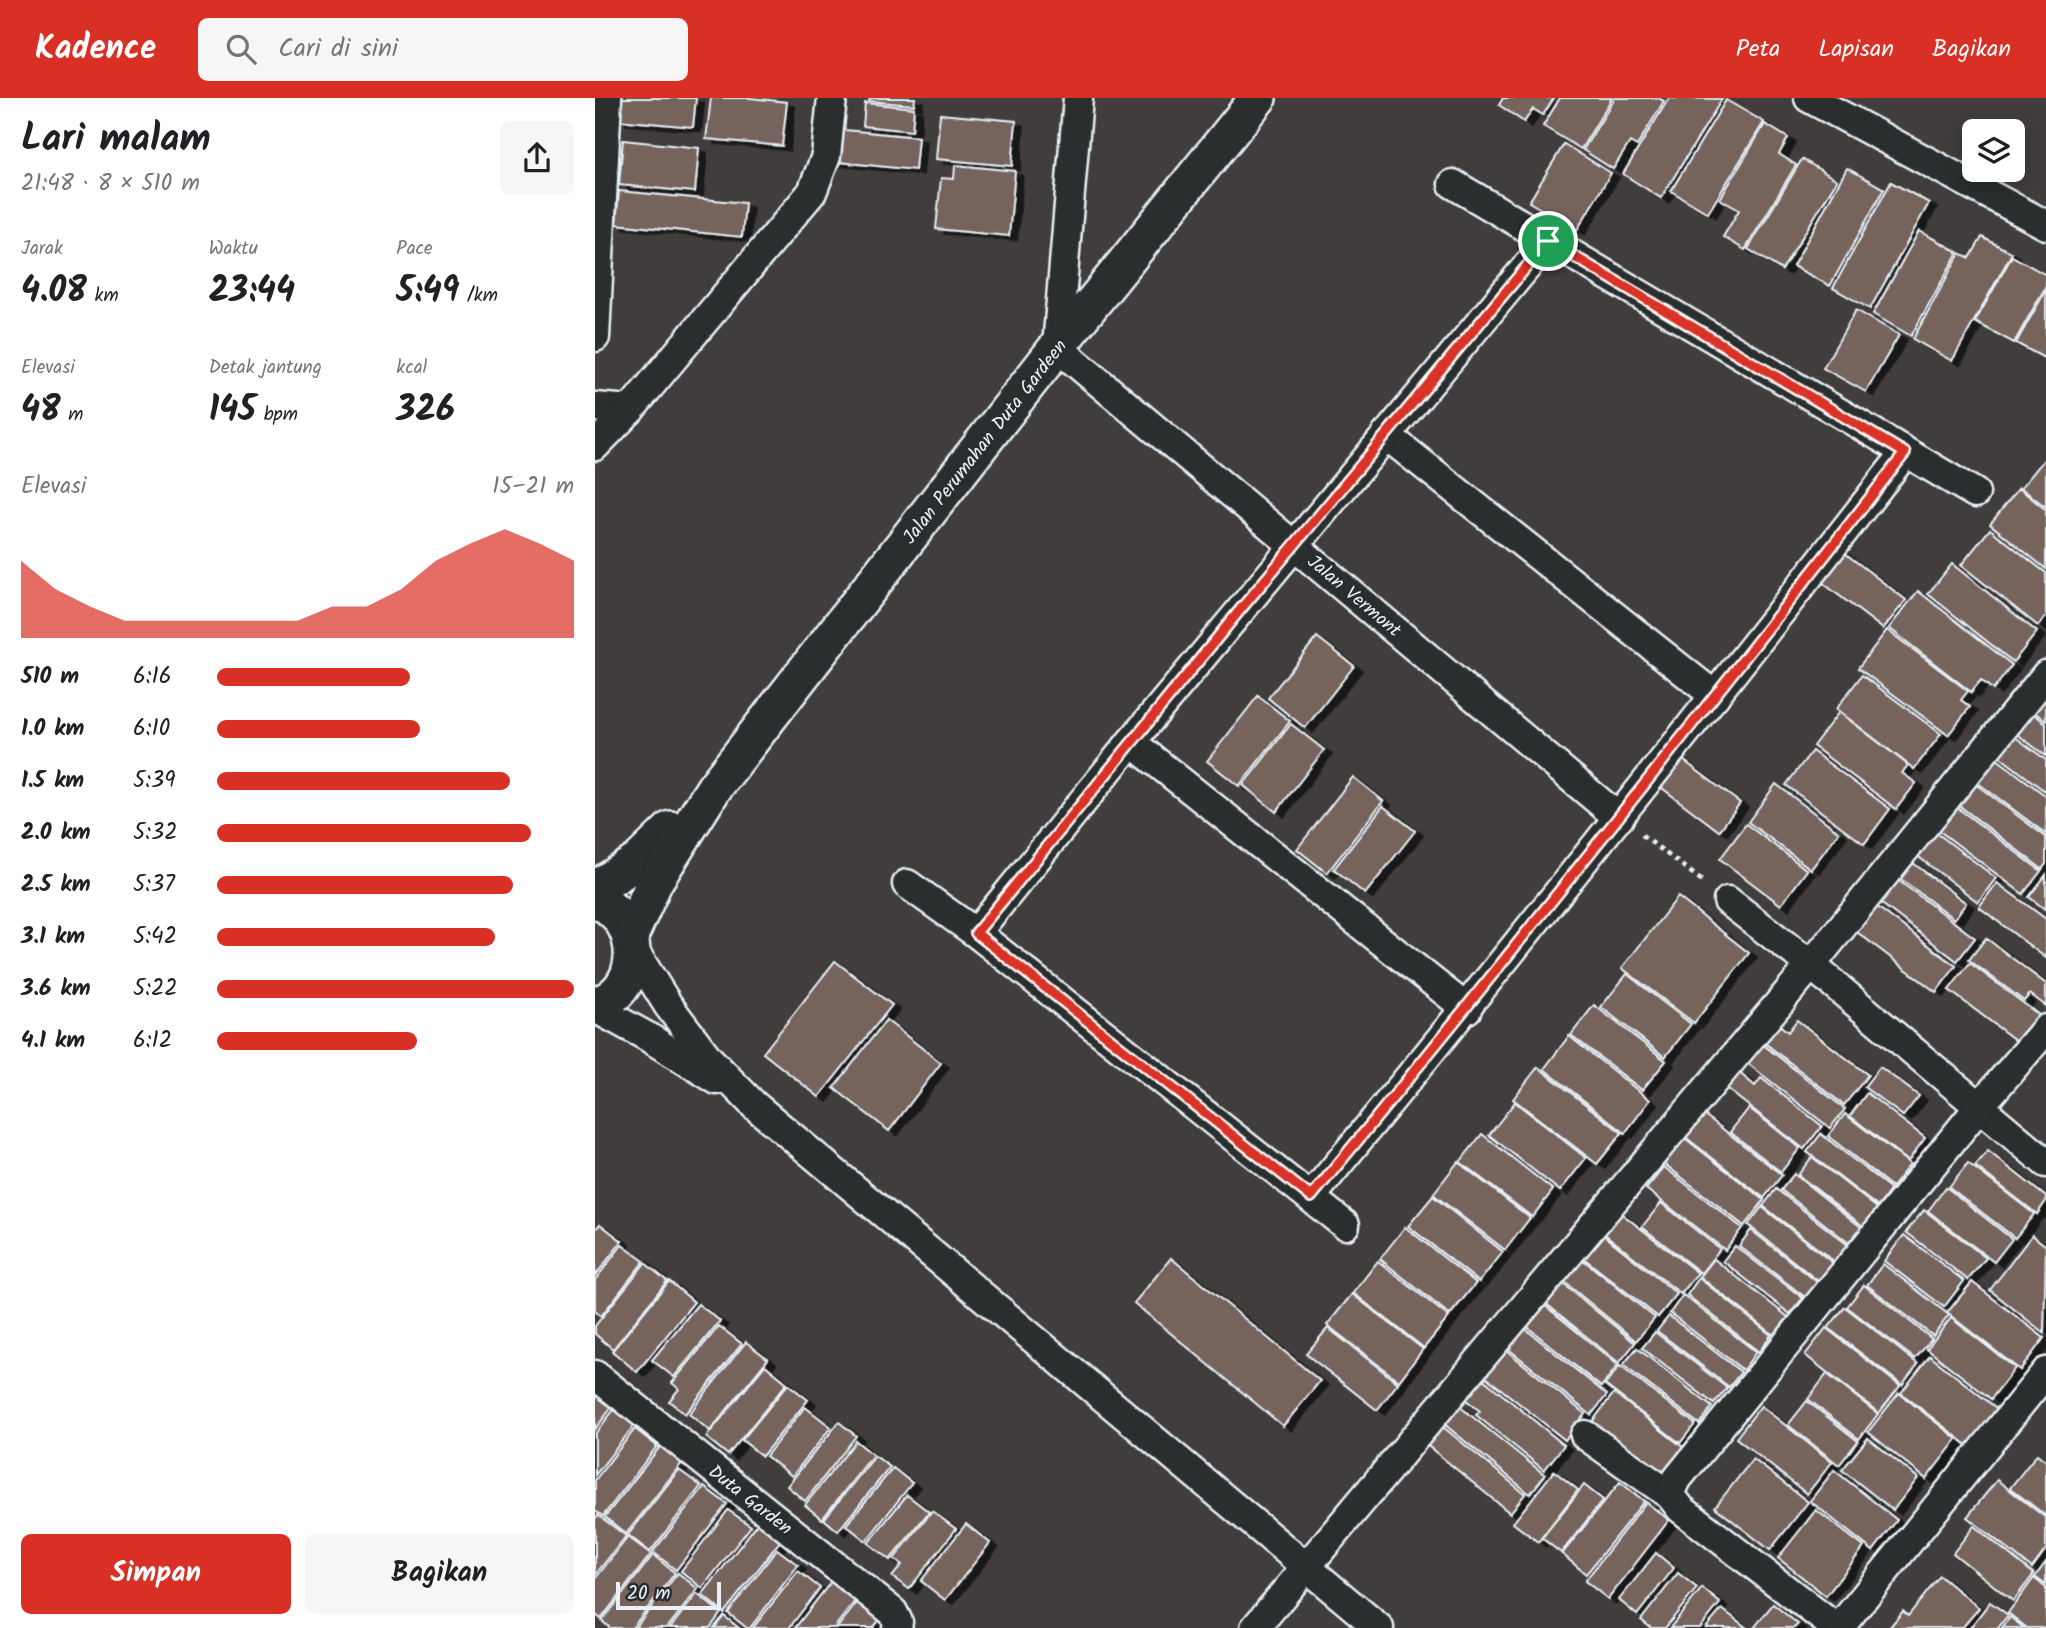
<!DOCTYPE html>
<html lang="id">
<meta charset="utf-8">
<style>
:root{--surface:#fff;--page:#f6f6f6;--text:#202124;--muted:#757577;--accent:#d93025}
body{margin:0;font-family:Kalam,sans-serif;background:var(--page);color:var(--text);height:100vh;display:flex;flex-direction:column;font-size:26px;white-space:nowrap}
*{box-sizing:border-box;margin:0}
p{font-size:23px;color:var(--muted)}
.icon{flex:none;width:38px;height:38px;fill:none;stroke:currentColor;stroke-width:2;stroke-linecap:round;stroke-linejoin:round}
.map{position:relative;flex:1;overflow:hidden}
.details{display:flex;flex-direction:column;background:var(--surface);width:595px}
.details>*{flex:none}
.tools{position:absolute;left:1367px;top:21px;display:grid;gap:14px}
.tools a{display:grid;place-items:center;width:63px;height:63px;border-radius:10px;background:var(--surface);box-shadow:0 4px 18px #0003;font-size:35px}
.scale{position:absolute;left:21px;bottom:18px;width:105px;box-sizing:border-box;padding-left:7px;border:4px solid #e8f1f8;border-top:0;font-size:19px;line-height:24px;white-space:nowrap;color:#e8f1f8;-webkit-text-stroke:5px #2a2d2e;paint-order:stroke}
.pin{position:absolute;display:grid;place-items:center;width:60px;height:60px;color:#fff;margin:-30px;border:4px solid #fff;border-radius:50%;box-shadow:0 2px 7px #0007}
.round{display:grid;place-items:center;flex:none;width:74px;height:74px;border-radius:10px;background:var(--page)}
.headline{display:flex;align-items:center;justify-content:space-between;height:119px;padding:0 21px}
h1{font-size:38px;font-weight:600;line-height:52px}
.metrics{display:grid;grid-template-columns:repeat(3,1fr);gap:10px;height:119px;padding:7px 21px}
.metrics div{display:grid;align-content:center}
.metrics b{font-size:35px;font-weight:600}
.metrics small{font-size:19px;font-weight:400}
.metrics p{font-size:19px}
.chart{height:196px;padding:14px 21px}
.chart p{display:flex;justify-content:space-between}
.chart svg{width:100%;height:126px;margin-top:7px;fill:var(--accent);opacity:.7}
.cta{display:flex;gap:14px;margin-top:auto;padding:14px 21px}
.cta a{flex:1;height:80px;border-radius:10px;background:var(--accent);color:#fff;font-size:28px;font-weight:600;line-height:80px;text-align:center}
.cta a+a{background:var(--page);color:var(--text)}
ul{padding:0 21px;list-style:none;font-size:23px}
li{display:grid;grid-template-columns:112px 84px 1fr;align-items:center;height:52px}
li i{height:18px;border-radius:9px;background:var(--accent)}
header{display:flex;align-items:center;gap:42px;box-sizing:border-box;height:98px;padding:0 35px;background:var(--accent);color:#fff}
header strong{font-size:33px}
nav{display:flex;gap:38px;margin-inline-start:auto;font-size:24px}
.search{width:490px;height:63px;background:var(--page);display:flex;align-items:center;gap:18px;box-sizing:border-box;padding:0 24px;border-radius:10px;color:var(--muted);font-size:26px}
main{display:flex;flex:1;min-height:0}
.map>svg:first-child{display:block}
</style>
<header>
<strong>Kadence</strong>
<div class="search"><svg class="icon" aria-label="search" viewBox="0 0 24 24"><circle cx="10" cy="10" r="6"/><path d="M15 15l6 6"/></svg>Cari di sini</div>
<nav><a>Peta</a><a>Lapisan</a><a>Bagikan</a></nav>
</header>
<main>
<section class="details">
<div class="headline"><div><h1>Lari malam</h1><p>21:48 · 8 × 510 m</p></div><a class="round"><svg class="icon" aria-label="share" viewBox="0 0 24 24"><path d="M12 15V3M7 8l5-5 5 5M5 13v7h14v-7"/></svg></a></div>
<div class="metrics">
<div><p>Jarak</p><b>4.08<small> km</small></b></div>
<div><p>Waktu</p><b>23:44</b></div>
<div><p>Pace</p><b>5:49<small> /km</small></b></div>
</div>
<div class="metrics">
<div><p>Elevasi</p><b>48<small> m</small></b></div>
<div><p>Detak jantung</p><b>145<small> bpm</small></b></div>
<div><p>kcal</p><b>326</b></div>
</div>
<div class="chart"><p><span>Elevasi</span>15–21 m</p>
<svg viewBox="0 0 160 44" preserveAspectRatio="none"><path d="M0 44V17L10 27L20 33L30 38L40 38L50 38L60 38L70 38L80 38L90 33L100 33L110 27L120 17L130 11L140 6L150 11L160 17V44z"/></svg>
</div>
<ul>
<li><b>510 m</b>6:16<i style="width:54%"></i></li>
<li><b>1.0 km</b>6:10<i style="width:57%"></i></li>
<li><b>1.5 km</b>5:39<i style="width:82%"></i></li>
<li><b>2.0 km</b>5:32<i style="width:88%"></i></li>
<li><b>2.5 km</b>5:37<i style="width:83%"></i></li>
<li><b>3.1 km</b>5:42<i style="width:78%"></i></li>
<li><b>3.6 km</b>5:22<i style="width:100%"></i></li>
<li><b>4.1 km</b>6:12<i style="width:56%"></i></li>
</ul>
<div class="cta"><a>Simpan</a><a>Bagikan</a></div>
</section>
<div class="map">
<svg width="1451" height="1530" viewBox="0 0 1451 1530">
<defs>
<filter id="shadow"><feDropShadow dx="8" dy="4.5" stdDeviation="0" flood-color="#0009"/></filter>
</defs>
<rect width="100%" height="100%" fill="#403d3c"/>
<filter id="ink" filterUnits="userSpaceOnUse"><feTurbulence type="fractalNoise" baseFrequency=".0143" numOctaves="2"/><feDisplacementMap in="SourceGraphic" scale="14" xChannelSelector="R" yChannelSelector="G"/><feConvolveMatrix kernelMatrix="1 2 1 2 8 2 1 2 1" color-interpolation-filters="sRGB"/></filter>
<g filter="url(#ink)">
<g fill="#74635b" stroke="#e8f1f8" stroke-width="2" filter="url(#shadow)">
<path d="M25 0H101L98 29 23 22Z"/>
<path d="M116 0H155L192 4 187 48 111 41Z"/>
<path d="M275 0H320L319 7 274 3Z"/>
<path d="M908 0H959L948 17 938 11 929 24 904 7Z"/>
<path d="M965 0H1017L986 51 948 28Z"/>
<path d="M1020 0H1063L1069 3 1042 48 1035 44 1018 71 988 52Z"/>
<path d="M1074 0 1127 1 1066 100 1028 76Z"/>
<path d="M1131 2 1169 24 1113 115 1076 93Z"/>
<path d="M270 5 319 10 317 33 268 28Z"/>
<path d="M345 16 421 23 417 68 341 61Z"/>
<path d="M1170 26 1193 40 1184 56 1201 67 1150 152 1128 139 1144 112 1125 101Z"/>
<path d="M239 31 323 39 320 72 235 63Z"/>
<path d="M28 42 104 50 100 94 24 87Z"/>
<path d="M969 46 1016 75 982 132 934 104Z"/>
<path d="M1207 61 1242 82 1187 172 1153 151Z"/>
<path d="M360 67 420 73 414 138 341 131 346 80 359 81Z"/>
<path d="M1252 70 1289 91 1235 188 1198 168Z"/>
<path d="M1296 84 1334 105 1275 211 1238 190Z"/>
<path d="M24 93 150 105 147 139 21 126Z"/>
<path d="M1324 133 1363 154 1316 238 1278 216Z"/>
<path d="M1387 139 1417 155 1357 263 1318 241 1365 155 1375 160Z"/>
<path d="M1417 158 1451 177V188L1419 245 1380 224Z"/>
<path d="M1451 192V261L1421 245Z"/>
<path d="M1261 212 1304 237 1271 294 1228 270Z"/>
<path d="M1451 359V409L1426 390Z"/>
<path d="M1424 390 1451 412V471L1395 426Z"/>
<path d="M1395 431 1451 475V518L1443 528 1366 467Z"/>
<path d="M1243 450 1311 502 1288 531 1220 479Z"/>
<path d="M1357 466 1442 534 1418 564 1333 496Z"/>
<path d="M1323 493 1417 567 1398 592 1386 582 1376 594 1294 530Z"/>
<path d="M1292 532 1373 593 1366 602 1375 609 1353 637 1263 570Z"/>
<path d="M722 539 759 568 710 630 673 600Z"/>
<path d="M1267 577 1346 636 1319 671 1241 611Z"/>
<path d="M663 598 695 623 644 688 612 663Z"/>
<path d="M1451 598V622L1439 614Z"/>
<path d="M1244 614 1313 667 1307 675 1321 685 1301 711 1218 648Z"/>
<path d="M1437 615 1451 625V658L1422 636Z"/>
<path d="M696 626 729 652 681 714 648 687Z"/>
<path d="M1419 638 1451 662V694L1404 658Z"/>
<path d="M1217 653 1295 711 1269 746 1191 687Z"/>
<path d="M1084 659 1145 705 1124 733 1063 687Z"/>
<path d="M1402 661 1451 698V736L1383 685Z"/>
<path d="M758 679 788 703 732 775 702 751Z"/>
<path d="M1379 685 1451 739V766L1447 771 1362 706Z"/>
<path d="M1181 686 1244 734 1216 771 1153 724Z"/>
<path d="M788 708 820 733 770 796 739 771Z"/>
<path d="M1360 708 1446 773 1428 796 1342 731Z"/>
<path d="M1151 726 1212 772 1186 807 1125 761Z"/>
<path d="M1339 733 1401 780 1383 804 1321 757Z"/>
<path d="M1314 762 1371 805 1359 821 1302 778Z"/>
<path d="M1451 777V812L1434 799Z"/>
<path d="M1300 780 1380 840 1362 863 1283 803Z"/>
<path d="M1402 785 1451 821V860L1384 809Z"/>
<path d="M1083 799 1154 855 1099 925 1027 870Z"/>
<path d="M1277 805 1361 868 1341 894 1258 831Z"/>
<path d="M1391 840 1451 886V908L1435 896 1429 903 1374 862Z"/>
<path d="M240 863 297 907 224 999 168 955Z"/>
<path d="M1375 865 1444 917 1424 945 1354 892Z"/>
<path d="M1032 876 1096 926 1070 959 1006 909Z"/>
<path d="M999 907 1071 963 1047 992 976 937Z"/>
<path d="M291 922 346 965 294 1033 239 990Z"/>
<path d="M1202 922 1273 977 1249 1007 1166 942 1181 924 1193 934Z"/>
<path d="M974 938 1055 1002 1030 1035 949 971Z"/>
<path d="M1166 945 1250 1011 1235 1030 1151 964Z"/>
<path d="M943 969 1027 1035 1002 1066 918 1001Z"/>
<path d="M1285 969 1324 998 1308 1018 1269 989Z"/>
<path d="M1141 972 1160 988 1166 980 1227 1028 1209 1051 1128 988Z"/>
<path d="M1272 995 1330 1040 1313 1063 1255 1018Z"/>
<path d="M920 1004 991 1060 965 1093 894 1037Z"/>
<path d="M1154 1010 1205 1050 1186 1074 1135 1034Z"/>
<path d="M1107 1015 1187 1077 1169 1100 1089 1038Z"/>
<path d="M1250 1016 1315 1066 1297 1089 1233 1038Z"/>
<path d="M887 1036 958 1092 937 1119 865 1064Z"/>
<path d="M1226 1036 1296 1091 1283 1109 1212 1054Z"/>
<path d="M1087 1038 1169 1102 1149 1128 1067 1064Z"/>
<path d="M1393 1053 1451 1099V1103L1442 1116 1380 1068Z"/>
<path d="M1217 1059 1282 1110 1268 1128 1203 1077Z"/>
<path d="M863 1064 935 1120 910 1152 838 1096Z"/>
<path d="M1373 1065 1439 1116 1420 1140 1354 1089Z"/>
<path d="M1069 1069 1147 1130 1130 1152 1051 1091Z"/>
<path d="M1199 1076 1266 1129 1254 1145 1186 1092Z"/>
<path d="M1351 1089 1417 1141 1399 1164 1333 1113Z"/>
<path d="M1181 1091 1253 1147 1240 1164 1168 1108Z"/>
<path d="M838 1098 908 1154 884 1184 813 1128Z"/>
<path d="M1066 1105 1125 1151 1106 1175 1047 1129Z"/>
<path d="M1167 1109 1238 1165 1223 1183 1153 1127Z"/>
<path d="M1329 1112 1391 1160 1373 1182 1311 1134Z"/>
<path d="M1023 1113 1103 1175 1086 1196 1007 1134Z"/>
<path d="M5 1126 27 1143 0 1178V1132Z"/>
<path d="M810 1129 881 1185 855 1217 785 1161Z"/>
<path d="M1156 1132 1222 1184 1210 1199 1144 1148Z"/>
<path d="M1005 1134 1082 1196 1063 1219 986 1158Z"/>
<path d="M1309 1137 1369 1183 1349 1209 1289 1163Z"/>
<path d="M1437 1137 1451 1148 1449 1235 1395 1192Z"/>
<path d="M27 1147 49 1163 6 1218 0 1213V1182Z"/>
<path d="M1140 1148 1208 1200 1195 1216 1128 1163Z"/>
<path d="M576 1160 725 1283 688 1328 539 1205Z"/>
<path d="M986 1160 1060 1220 1041 1243 967 1182Z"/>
<path d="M1119 1161 1193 1219 1179 1237 1105 1179Z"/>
<path d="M783 1163 854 1219 829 1250 758 1195Z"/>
<path d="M50 1165 72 1183 18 1251 0 1236V1228Z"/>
<path d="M1288 1166 1354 1217 1338 1238 1272 1187Z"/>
<path d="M1104 1180 1176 1237 1164 1254 1092 1197Z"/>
<path d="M74 1183 99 1204 42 1274 17 1253Z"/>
<path d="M966 1184 1040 1245 1024 1265 949 1204Z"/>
<path d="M1377 1184 1449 1240 1425 1272 1352 1215Z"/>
<path d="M1269 1187 1337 1241 1320 1261 1252 1209Z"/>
<path d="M757 1196 828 1251 804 1283 732 1227Z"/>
<path d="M1088 1197 1161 1254 1148 1272 1075 1215Z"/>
<path d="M103 1206 125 1223 79 1279 57 1262Z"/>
<path d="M948 1206 1023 1267 1006 1289 930 1227Z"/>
<path d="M1250 1209 1323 1266 1307 1287 1233 1230Z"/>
<path d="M1074 1218 1146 1274 1134 1289 1062 1233Z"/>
<path d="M1356 1220 1420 1270 1396 1301 1332 1251Z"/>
<path d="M124 1228 147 1246 90 1316 74 1303 84 1291 77 1285Z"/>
<path d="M928 1229 1012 1297 996 1317 911 1249Z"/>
<path d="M733 1230 803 1285 782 1312 711 1256Z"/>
<path d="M1231 1230 1305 1288 1284 1315 1210 1257Z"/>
<path d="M1060 1234 1132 1290 1119 1306 1047 1250Z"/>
<path d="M151 1244 173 1261 115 1333 94 1316Z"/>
<path d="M907 1249 990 1316 970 1342 886 1275Z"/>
<path d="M1042 1250 1117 1309 1104 1326 1028 1267Z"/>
<path d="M1335 1258 1405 1313 1376 1350 1306 1295Z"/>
<path d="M170 1267 192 1285 133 1357 111 1339Z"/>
<path d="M1025 1268 1100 1326 1085 1345 1010 1287Z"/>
<path d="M1232 1276 1283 1316 1264 1341 1213 1301Z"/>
<path d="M887 1280 969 1347 949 1372 881 1317 885 1313 870 1301Z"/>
<path d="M193 1286 213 1302 167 1358 147 1342Z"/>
<path d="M0 1289 24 1300 0 1331Z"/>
<path d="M1019 1295 1089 1350 1067 1378 997 1324Z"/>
<path d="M1304 1295 1362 1341 1331 1381 1273 1334Z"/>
<path d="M1212 1303 1263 1343 1244 1367 1193 1327Z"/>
<path d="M25 1304 45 1320 0 1377V1336Z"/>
<path d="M864 1308 950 1377 935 1396 849 1326Z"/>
<path d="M1166 1308 1237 1364 1212 1396 1141 1340Z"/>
<path d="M210 1309 236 1329 197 1378 171 1358Z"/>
<path d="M244 1324 261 1338 210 1403 192 1388Z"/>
<path d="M848 1329 930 1396 915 1415 833 1348Z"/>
<path d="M40 1331 62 1348 8 1418 0 1413V1382Z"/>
<path d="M1273 1340 1323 1380 1298 1412 1247 1372Z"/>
<path d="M261 1343 278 1357 227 1421 210 1407Z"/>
<path d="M68 1345 90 1361 31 1436 10 1419Z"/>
<path d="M1442 1356 1451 1363V1418L1415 1390Z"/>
<path d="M280 1358 295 1369 243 1433 229 1421Z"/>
<path d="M1158 1361 1213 1404 1175 1452 1120 1409Z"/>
<path d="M298 1370 317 1385 271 1443 251 1427Z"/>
<path d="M84 1372 106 1388 55 1454 33 1437Z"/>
<path d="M1239 1372 1302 1422 1278 1453 1215 1403Z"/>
<path d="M959 1373 983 1392 943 1444 918 1425Z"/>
<path d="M1402 1382 1451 1420V1451L1437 1470 1372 1419Z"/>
<path d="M1025 1384 1049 1403 991 1476 967 1456Z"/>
<path d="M989 1387 1008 1402 966 1455 947 1440Z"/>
<path d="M109 1389 132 1406 81 1472 58 1454Z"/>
<path d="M312 1397 334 1414 295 1462 273 1445Z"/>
<path d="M1051 1404 1074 1422 1013 1501 990 1483Z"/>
<path d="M133 1412 156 1428 107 1490 86 1473Z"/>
<path d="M1221 1412 1269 1449 1231 1498 1183 1460Z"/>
<path d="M337 1413 361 1431 314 1491 297 1479 307 1467 299 1461Z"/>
<path d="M3 1417 31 1438 0 1477V1421Z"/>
<path d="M163 1425 185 1443 129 1515 107 1497Z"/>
<path d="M371 1426 395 1445 350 1502 326 1483Z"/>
<path d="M1379 1428 1439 1476 1418 1503 1358 1455Z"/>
<path d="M33 1439 56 1456 6 1521 0 1516V1481Z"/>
<path d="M182 1451 203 1467 155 1530H152L133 1515Z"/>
<path d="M1061 1455 1079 1470 1042 1517 1024 1502Z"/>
<path d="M58 1457 80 1475 37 1530H15L7 1523Z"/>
<path d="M1451 1464V1487L1440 1479Z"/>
<path d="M203 1473 225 1490 194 1530H158Z"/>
<path d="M83 1475 103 1491 72 1530H40Z"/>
<path d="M1083 1475 1102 1490 1070 1530H1056L1046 1522Z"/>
<path d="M1345 1478 1384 1510 1367 1530H1294L1308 1513 1313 1518Z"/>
<path d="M239 1480 263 1499 239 1530H200Z"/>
<path d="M1439 1480 1451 1490V1530H1432L1413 1515Z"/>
<path d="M1107 1490 1125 1505 1105 1530H1075Z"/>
<path d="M102 1496 126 1515 115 1530H75Z"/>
<path d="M265 1501 287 1519 278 1530H242Z"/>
<path d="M1395 1504 1413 1517 1403 1530H1375Z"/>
<path d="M1178 1506 1203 1526 1199 1530H1159Z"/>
<path d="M1127 1511 1152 1530H1111Z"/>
<path d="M129 1518 144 1530H119Z"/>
<path d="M1415 1519 1429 1530H1407Z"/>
</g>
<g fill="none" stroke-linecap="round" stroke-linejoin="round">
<g stroke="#e8f1f8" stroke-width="33">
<g id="minor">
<path d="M483 0 462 249 1024 720"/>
<path d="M1214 0 1451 127"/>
<path d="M858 86 1380 395"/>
<path d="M0 239 12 0"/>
<path d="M0 309 35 312"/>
<path d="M791 337 1120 598"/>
<path d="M0 348 35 312 217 94 231 58 237 0"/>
<path d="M536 644 872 911"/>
<path d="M312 786 381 835 750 1127"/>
<path d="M1133 803 1216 867 1451 1065"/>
<path d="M381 835 536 644 953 143"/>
<path d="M38 851 73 907 113 960 159 1007 784 1530"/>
<path d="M0 910 53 939 122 982"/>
<path d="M716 1099C918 855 1115 605 1310 355"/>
<path d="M0 1277 298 1514 303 1524 302 1530"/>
<path d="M990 1337 1075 1397"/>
<path d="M660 1530 1216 867 1451 577"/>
<path d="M1241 1530 1086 1411 1075 1397 1082 1381 1384 1009 1451 931"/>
<path d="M1244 1530 1451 1274"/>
</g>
</g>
<g stroke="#e8f1f8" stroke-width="40">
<g id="tertiary">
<path d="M0 791 43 763 76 731"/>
<path d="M0 802C41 816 51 875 15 900 11 903 5 905 0 907"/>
<path d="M35 838 60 783 119 690 462 249 663 0"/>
</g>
</g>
<path stroke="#e8f1f8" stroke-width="4.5" stroke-dasharray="5 5" stroke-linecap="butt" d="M1047 737 1110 785"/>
<use href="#minor" stroke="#2a2d2e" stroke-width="28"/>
<use href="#tertiary" stroke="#2a2d2e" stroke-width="35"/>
</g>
</g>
<g fill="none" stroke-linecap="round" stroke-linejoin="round" filter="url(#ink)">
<g stroke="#fff" stroke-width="14">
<path id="route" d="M953 143 1310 355C1115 605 918 855 716 1099L381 835 645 512Z"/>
</g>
<use href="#route" stroke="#d93025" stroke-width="9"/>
</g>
<g text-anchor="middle" stroke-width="7" stroke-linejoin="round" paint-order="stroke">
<g font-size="19" fill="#e8f1f8" stroke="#2a2d2e">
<text transform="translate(389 343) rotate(-52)" y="7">Jalan Perumahan Duta Gardeen</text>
<text transform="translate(760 497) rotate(40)" y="7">Jalan Vermont</text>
<text transform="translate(156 1401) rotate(38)" y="7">Duta Garden</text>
</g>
</g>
</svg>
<div class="tools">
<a><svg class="icon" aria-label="layers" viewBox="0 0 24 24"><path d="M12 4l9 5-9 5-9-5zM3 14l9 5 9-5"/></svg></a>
</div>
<div class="scale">20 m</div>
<div class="pin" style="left:953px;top:143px;background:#1e9e55"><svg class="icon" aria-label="arrive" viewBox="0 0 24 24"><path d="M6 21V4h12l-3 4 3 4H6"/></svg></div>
</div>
</main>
